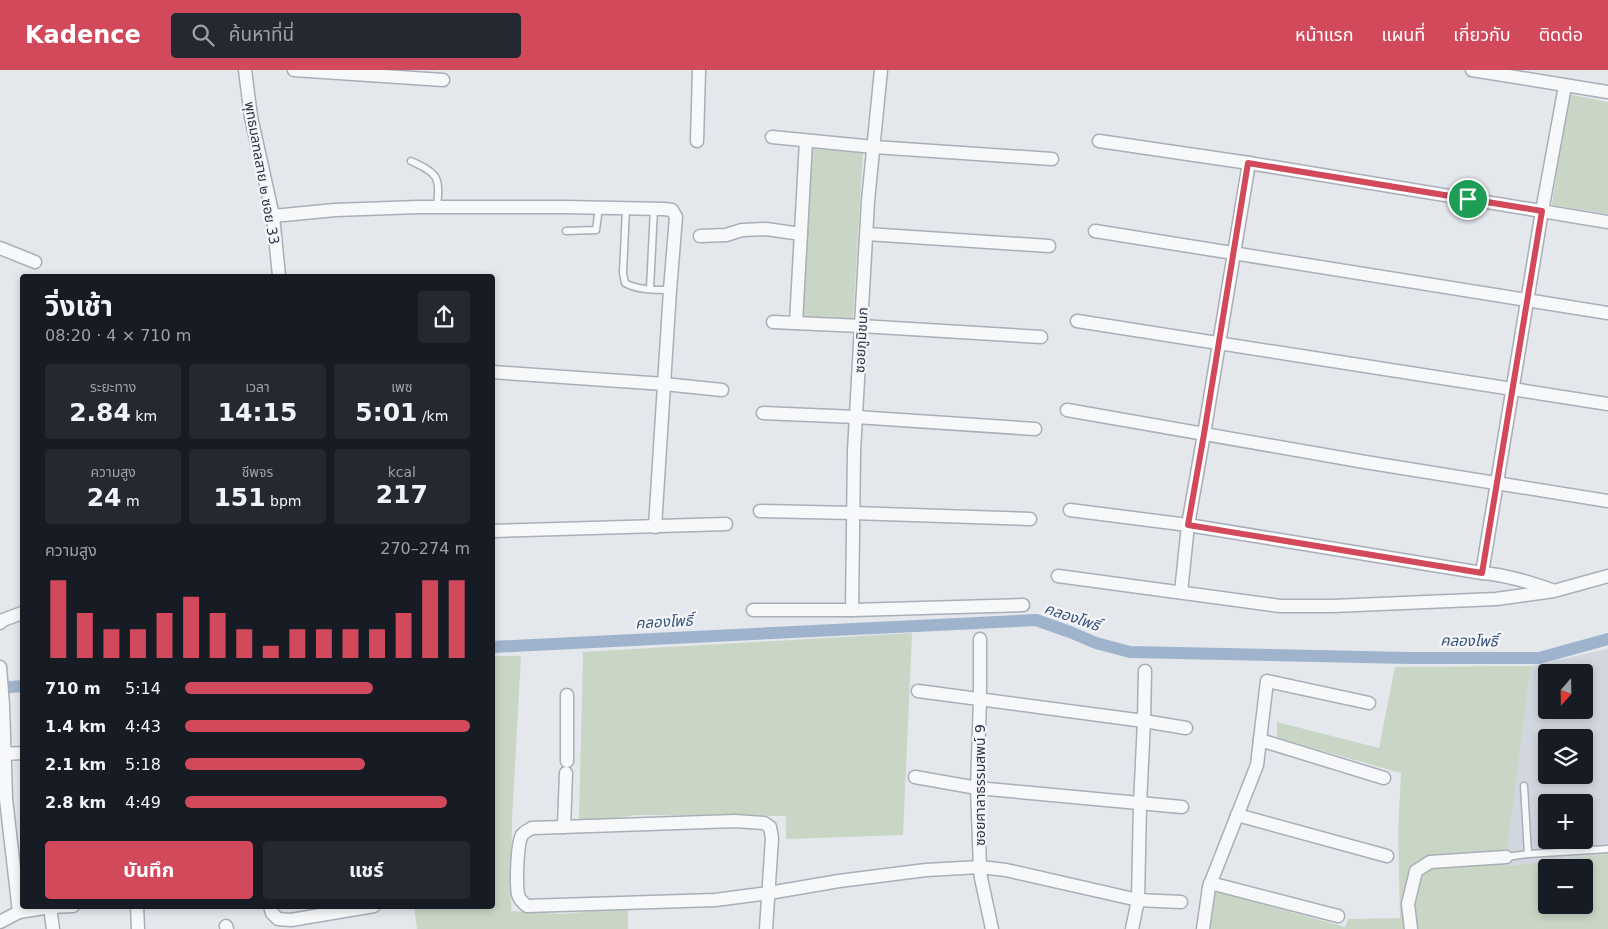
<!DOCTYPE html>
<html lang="th">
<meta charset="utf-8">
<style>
:root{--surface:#171b24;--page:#242831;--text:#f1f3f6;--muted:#9ea1a6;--accent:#d1495b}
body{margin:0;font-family:"DejaVu Sans","Noto Sans Thai",sans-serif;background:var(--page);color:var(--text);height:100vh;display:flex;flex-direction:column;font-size:19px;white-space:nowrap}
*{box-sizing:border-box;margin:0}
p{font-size:16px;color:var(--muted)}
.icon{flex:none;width:28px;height:28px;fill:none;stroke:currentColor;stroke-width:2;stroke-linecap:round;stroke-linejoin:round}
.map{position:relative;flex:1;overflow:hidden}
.details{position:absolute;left:20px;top:204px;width:475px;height:635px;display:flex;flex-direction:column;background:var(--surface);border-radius:5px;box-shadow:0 2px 8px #0003}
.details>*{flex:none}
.needle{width:32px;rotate:200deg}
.controls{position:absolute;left:1538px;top:594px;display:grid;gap:10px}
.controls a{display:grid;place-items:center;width:55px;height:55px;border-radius:5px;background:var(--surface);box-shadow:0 2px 8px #0003;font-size:25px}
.pin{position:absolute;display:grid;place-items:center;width:42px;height:42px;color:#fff;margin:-21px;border:2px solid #fff;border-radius:50%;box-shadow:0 1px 5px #0007}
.round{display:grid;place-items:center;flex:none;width:52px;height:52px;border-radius:5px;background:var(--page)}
.headline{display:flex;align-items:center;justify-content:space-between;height:85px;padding:0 25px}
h1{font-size:28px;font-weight:700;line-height:38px}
.figures{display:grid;grid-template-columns:repeat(3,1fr);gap:8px;height:85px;padding:5px 25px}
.figures div{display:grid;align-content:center;border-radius:5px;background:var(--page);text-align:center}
.figures b{font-size:25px;font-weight:700}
.figures small{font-size:14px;font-weight:400}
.figures p{font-size:14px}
.chart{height:140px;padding:10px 25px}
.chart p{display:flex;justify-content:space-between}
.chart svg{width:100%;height:90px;margin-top:5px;stroke:var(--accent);stroke-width:6}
.action{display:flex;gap:10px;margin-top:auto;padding:10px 25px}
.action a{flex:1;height:58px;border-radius:5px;background:var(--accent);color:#fff;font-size:20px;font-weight:700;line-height:58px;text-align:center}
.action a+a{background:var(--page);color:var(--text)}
ul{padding:0 25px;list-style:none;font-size:16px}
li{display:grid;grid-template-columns:80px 60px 1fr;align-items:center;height:38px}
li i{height:12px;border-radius:6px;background:var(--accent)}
header{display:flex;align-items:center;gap:30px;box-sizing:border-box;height:70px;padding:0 25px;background:var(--accent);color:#fff}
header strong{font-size:24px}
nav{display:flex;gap:28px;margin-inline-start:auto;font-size:18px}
.search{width:350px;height:45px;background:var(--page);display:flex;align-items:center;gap:12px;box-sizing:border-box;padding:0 18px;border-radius:5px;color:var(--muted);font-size:19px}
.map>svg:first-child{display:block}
</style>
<header>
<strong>Kadence</strong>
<div class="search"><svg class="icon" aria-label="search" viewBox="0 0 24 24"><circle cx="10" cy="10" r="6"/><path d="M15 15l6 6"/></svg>ค้นหาที่นี่</div>
<nav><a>หน้าแรก</a><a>แผนที่</a><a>เกี่ยวกับ</a><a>ติดต่อ</a></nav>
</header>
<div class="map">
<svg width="1608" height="859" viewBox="0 0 1608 859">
<rect width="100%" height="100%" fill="#e4e7ec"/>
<path fill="#d2d6de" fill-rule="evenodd" d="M1608 579V784L1505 796 1531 596ZM1546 602H1584V640H1546ZM1546 668H1584V705H1546ZM1546 732H1584V770H1546Z"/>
<g fill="#c9d6c5" fill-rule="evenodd">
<path d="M1568 24 1608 32V144L1552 135Z"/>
<path d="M811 79 863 82 853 249 802 247Z"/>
<path d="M912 563 903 765 786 769V746L649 745H635L610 749H579L583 582Z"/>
<path d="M493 586H521L512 750 511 841 561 844 628 838V859H417L414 836H492Z"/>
<path d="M1531 596 1505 796 1608 784V859H1207L1213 829 1216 823H1222L1345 857 1348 849 1400 848 1398 763 1401 703 1277 668V652L1379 678 1395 597ZM1546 798H1584V835H1546Z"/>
</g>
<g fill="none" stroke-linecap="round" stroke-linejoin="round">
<g stroke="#9fb4cc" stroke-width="12">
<path d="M492 577 1036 550 1070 562 1096 573 1130 582 1410 588H1539L1608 569"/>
<path d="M0 618 22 616"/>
</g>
<g stroke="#a9aeb7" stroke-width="9">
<g id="service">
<path d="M411 91C439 104 440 107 437 137"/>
<path d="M626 138 623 203 625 213C637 220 655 220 670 220"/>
<path d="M566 161 596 160 599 137"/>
<path d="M650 219 654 139"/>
<path d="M1524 716 1528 784"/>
<path d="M1506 787 1528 784 1608 779"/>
</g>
</g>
<g stroke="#a9aeb7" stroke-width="15">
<g id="minor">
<path d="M245 0 251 47 273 146 279 206"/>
<path d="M294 0 443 10"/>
<path d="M1472 0 1608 22"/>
<path d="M772 67 874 77 1052 89"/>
<path d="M697 71 699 0"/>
<path d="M1099 71 1249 93 1608 152"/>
<path d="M273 146 335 140 418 137H565L664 139 672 140 676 147 670 220 655 457"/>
<path d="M1095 161 1608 243"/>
<path d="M867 164 1049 176"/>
<path d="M700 166 726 165 742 160 766 159 801 164"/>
<path d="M0 178 35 192"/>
<path d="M1077 251 1608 334"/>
<path d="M773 252 861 256 1041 267"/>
<path d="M796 253 806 71"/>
<path d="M492 302 664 314 722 320"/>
<path d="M1067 340 1365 392 1608 431"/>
<path d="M763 343 856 347 1035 359"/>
<path d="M1070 440 1188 455 1482 503C1507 505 1528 512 1552 520"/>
<path d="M760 441 853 443 1030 449"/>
<path d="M492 461 726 454"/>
<path d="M1482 503 1542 141 1565 16"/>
<path d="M1058 506 1280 536H1333L1496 529 1554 521 1608 506"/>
<path d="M1181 522 1188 455 1204 364 1249 93"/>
<path d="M753 540H852L1023 535"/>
<path d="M852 540 854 381 868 131 881 0"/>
<path d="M0 553 3 550 22 543"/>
<path d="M980 569V629L977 718 980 797 981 808 992 859"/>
<path d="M0 597 3 635 6 729 19 842 0 852"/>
<path d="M918 621 1144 651 1186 658"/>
<path d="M567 625V691"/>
<path d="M1260 670 1384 708"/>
<path d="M5 684 22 683"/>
<path d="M915 707 977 718 1182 737"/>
<path d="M1237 745 1387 786"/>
<path d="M564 757 566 703"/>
<path d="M1210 813 1338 846"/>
<path d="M137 836 138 859"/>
<path d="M270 836 272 843 278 849 291 850 374 836"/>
<path d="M50 837 53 859"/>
<path d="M19 842 50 837 73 836"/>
<path d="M226 856 227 859"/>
<path d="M766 859 772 768 770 757 764 753 735 751 532 758C529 760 524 762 522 765 517 774 516 813 518 824 519 829 523 833 527 836L715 830 769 823 839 811 926 800 980 797 1006 800 1138 830 1181 832"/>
<path d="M1132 859 1138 830 1140 734 1144 651 1145 601"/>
<path d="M1203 859 1209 817 1257 695 1267 611 1369 633"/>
<path d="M1411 859 1408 834 1416 801 1430 792 1506 787"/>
</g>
</g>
<use href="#service" stroke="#f7f8fa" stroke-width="6"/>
<use href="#minor" stroke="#f7f8fa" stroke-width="12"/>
</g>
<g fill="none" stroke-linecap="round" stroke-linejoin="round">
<g stroke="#fff" stroke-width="10">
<path id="route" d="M1248 93 1542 141 1482 503 1188 455 1204 364Z"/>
</g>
<use href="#route" stroke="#d1495b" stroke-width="6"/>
</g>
<g text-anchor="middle" stroke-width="4.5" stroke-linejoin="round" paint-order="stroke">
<g font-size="14" fill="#2b3445" stroke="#f4f6f9">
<text transform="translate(262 103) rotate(80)" y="5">พุทธมลฑลสาย ๒ ซอย 33</text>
<text transform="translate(861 270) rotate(-87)" y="5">ซอยภูมิชนก</text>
<text transform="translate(980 715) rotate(-90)" y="5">ซอยศาลาธรรมสพน์ 9</text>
</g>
<g font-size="15" font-style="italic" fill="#34527a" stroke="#f4f6f9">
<text transform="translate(1072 547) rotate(19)" y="5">คลองโพธิ์</text>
<text transform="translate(664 552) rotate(-3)" y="5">คลองโพธิ์</text>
<text transform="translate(1469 571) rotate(1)" y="5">คลองโพธิ์</text>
</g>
</g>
</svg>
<div class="controls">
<a><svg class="needle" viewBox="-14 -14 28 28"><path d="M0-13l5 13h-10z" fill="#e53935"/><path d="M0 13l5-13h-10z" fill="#9ea1a6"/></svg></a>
<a><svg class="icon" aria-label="layers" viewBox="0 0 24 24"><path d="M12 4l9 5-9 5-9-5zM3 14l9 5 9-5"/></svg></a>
<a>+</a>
<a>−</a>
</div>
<div class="pin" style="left:1468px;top:129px;background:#1e9e55"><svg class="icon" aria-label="arrive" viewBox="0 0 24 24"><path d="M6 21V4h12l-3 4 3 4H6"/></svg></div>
<section class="details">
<div class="headline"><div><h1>วิ่งเช้า</h1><p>08:20 · 4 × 710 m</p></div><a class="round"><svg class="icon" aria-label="share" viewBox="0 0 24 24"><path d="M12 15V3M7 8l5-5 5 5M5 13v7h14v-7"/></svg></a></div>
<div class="figures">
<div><p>ระยะทาง</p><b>2.84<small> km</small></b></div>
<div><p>เวลา</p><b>14:15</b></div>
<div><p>เพซ</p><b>5:01<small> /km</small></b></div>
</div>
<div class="figures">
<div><p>ความสูง</p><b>24<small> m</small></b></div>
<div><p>ชีพจร</p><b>151<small> bpm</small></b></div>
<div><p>kcal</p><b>217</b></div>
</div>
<div class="chart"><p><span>ความสูง</span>270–274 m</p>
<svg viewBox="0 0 160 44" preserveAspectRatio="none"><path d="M5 44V6M15 44V22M25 44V30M35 44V30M45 44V22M55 44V14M65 44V22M75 44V30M85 44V38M95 44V30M105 44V30M115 44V30M125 44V30M135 44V22M145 44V6M155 44V6"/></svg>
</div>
<ul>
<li><b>710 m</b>5:14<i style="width:66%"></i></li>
<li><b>1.4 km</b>4:43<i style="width:100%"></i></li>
<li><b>2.1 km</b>5:18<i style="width:63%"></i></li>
<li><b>2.8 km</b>4:49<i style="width:92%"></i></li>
</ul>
<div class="action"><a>บันทึก</a><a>แชร์</a></div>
</section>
</div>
